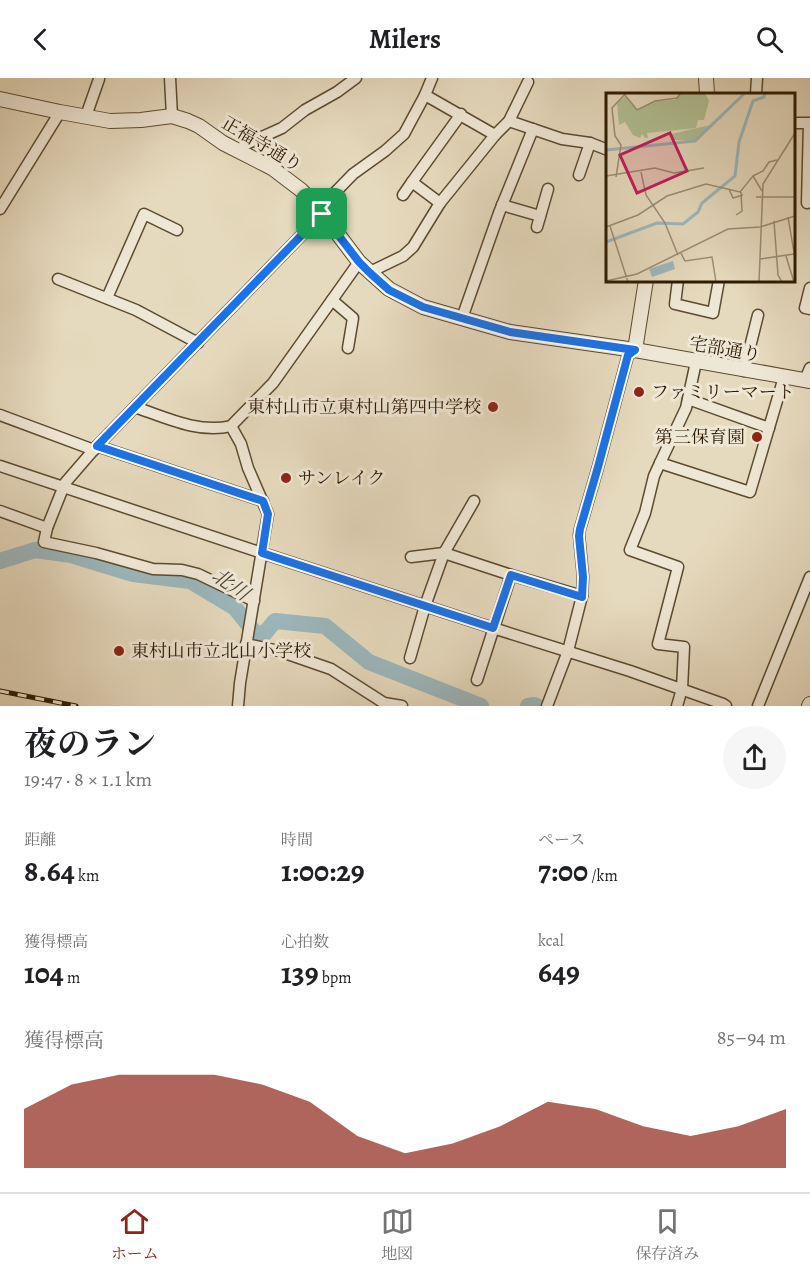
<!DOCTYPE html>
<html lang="ja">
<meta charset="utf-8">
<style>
:root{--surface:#fff;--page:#f6f6f6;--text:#202124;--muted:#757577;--line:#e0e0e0;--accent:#8f2418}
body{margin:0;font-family:Alegreya,"Noto Serif JP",serif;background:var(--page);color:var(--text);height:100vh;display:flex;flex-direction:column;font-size:22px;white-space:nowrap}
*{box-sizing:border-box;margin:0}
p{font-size:20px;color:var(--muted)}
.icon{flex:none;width:33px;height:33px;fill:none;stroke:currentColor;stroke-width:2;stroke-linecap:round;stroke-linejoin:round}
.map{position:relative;height:628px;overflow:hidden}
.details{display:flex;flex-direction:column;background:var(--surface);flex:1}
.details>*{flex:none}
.pin{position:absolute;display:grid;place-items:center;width:51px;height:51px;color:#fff;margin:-26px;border-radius:12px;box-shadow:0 3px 9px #0006}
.round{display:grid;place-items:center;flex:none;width:63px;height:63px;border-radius:32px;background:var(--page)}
.head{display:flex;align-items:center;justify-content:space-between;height:102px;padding:0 24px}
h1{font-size:33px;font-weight:700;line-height:45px}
.metrics{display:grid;grid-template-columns:repeat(3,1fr);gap:9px;height:102px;padding:6px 24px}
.metrics div{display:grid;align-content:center}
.metrics b{font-size:30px;font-weight:700}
.metrics small{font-size:16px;font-weight:400}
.metrics p{font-size:16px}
.chart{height:168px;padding:12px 24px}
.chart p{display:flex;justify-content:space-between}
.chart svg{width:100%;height:108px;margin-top:6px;fill:var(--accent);opacity:.7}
header{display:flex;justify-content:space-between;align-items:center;height:78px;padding:0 24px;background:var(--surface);font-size:27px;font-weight:700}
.tab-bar{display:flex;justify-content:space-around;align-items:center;height:84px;border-top:2px solid var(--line);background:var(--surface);font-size:16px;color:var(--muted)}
.tab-bar a{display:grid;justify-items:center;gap:3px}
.tab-bar .active{color:var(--accent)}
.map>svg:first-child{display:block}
</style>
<header><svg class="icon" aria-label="back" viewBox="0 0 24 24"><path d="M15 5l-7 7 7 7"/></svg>Milers<svg class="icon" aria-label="search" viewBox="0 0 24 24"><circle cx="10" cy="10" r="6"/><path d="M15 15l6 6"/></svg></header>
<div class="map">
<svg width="810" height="628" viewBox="0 0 810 628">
<rect width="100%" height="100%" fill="#e6dabe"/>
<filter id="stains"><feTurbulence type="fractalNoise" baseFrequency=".00333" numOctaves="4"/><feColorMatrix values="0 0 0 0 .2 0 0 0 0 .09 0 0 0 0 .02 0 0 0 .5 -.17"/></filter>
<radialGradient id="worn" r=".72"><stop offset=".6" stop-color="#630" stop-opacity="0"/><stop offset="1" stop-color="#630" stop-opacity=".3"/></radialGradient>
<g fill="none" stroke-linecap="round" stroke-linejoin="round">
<g stroke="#9cb7bd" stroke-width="16">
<path d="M0 483 35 472 71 477 133 496 190 503 235 530 255 555 264 556 275 543 325 548 369 584 481 628"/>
<path d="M528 628 534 627 537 628"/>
</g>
<g stroke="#5c4a30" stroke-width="13">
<g id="minor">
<path d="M170 0 172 38"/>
<path d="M432 0 425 17 495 57 440 125 412 104 461 36"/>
<path d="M756 16 757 0"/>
<path d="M86 38 99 1"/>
<path d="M509 43 562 61 590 65 608 72"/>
<path d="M794 45H809L807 125 810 124"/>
<path d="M495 57 509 43 528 4"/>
<path d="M241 74 244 67 282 50 305 32 337 14 356 0"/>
<path d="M579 97 590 65"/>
<path d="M403 117 412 104"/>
<path d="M502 127 540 138"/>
<path d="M0 131 60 34"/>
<path d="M319 131 353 96 385 73 404 56 425 17"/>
<path d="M537 149 548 111"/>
<path d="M370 194 403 178 413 169 440 125"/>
<path d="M58 201 136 232 198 265"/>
<path d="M678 202 675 226 713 235 719 202"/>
<path d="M810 210 805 230 810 231"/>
<path d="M107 220 144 136 177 152"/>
<path d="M332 222 353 240 348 270"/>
<path d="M462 240 499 135 533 51"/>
<path d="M696 284 686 330 660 385 750 414 784 299"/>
<path d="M744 293 758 237"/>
<path d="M805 302 810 290"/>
<path d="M688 321 769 350"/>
<path d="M135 329C164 339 199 356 231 348L273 305 359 184"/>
<path d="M0 337 94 372"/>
<path d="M231 348 241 366 248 390 268 436 240 605 238 628"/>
<path d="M97 368 263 423"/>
<path d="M660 385 654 398 645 435 630 472 678 489 658 566 684 569 682 611 677 628"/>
<path d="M0 388 262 475 493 550 630 593 723 626 726 628"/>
<path d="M0 433 47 450"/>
<path d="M411 479 444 475 511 497 477 602"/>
<path d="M511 497 582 518"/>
<path d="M254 523 198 496 182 492 153 491 96 475 44 464 47 450 65 405 97 368 322 136"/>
<path d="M246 566 279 573 331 591 384 625 402 628"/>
<path d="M410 580 425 528 444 475 474 423"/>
<path d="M547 628 568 573 582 518 583 499 579 457 580 451 598 389 628 277 635 272"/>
<path d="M758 628 810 499"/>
</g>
</g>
<g stroke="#5c4a30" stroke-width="16">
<g id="tertiary">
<path d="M706 0 707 16"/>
<path d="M0 21 60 34 110 43 141 42 172 38 188 43 199 48 223 65 272 90 301 112 319 131 359 184 370 194 389 211 423 229 510 254 635 272 810 303"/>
<path d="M635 272 646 202"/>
<path d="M809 628 810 626"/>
</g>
</g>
<use href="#minor" stroke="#efe7d5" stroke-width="10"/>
<use href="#tertiary" stroke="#efe7d5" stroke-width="14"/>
<g stroke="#2e1a00" stroke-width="5">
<path id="rail" d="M0 613 76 628"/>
</g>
<use href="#rail" stroke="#efe7d5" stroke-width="3" stroke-dasharray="9" stroke-linecap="butt"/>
</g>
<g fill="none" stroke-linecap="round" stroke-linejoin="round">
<g stroke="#fff" stroke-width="12">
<path id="route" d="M322 136 359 184 370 195 389 212 423 229 510 254 635 272 628 277 598 389 580 451 579 458 583 499 582 519 511 497 493 550 262 475 268 436 263 423 97 368Z"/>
</g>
<use href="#route" stroke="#1a73e8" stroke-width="8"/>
</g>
<g fill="#8f2418" stroke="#efe7d5" stroke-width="2">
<circle cx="639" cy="314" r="6"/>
<circle cx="493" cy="329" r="6"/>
<circle cx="757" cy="359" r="6"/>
<circle cx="286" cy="400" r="6"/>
<circle cx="119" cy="573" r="6"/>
</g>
<g text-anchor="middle" stroke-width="6" stroke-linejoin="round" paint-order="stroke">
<g font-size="18" fill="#2e1a00" stroke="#efe7d5">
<text transform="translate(262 66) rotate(31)" y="6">正福寺通り</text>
<text transform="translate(725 271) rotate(10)" y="6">宅部通り</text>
</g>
<g font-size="18" fill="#2e1a00" stroke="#efe7d5" text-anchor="start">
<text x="651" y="320">ファミリーマート</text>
<text x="481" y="335" text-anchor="end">東村山市立東村山第四中学校</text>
<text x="745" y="365" text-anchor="end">第三保育園</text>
<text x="298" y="406">サンレイク</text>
<text x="131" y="579">東村山市立北山小学校</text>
</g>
<g font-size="20" font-style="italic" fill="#4f4939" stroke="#efe7d5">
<text transform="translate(231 506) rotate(35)" y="7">北川</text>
</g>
</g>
<g transform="translate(606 15)">
<rect width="189" height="189" fill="#e6dabe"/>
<path d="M76 0H99L103 8 98 27H92L90 35 41 40 42 45H39L36 41 34 45 27 42 19 29 13 32 11 10 19 3 31 18 50 8 69 7ZM109 31 90 48 68 47 65 41Z" fill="#b1c195"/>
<path d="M67 168 69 176 46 184 43 176Z" fill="#9cb7bd"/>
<path fill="none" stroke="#9cb7bd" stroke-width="3" d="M0 57 89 48 139 0M0 149 51 130 77 131 92 119 96 110 129 83 133 49 147 8 158 4 159 0"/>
<path fill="none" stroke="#9c8d72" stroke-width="1.5" d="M19 2 31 17 49 8 71 5 75 0M35 79 40 102 59 130 72 162M0 83 49 75 68 80 98 75M147 83 157 78 163 69 171 67M10 84 15 52 9 43 6 15 20 0M123 96 127 105 137 102M150 104H189M130 122 136 118 135 99M182 124 189 165M168 128 172 182 176 189M4 133 22 189M0 134 32 122 61 103 100 91 134 99 147 83 156 98M154 134 189 123M75 160 79 168 106 164 110 189M180 163 188 189M154 166 188 161M0 188 31 181 122 136 154 134M153 189 157 91 189 40"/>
<path fill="#c2185b" fill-opacity="0.15" stroke="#c2185b" stroke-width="3" d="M64 40 81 78 31 100 14 62Z"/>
<rect width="189" height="189" fill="none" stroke="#2e1a00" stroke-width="3"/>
</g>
<rect width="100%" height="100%" filter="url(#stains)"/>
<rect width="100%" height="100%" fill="url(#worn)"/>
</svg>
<div class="pin" style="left:322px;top:136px;background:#1e9e55"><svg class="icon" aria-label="arrive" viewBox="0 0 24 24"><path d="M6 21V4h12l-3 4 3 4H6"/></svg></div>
</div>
<section class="details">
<div class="head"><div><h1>夜のラン</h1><p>19:47 · 8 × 1.1 km</p></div><a class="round"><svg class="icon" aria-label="share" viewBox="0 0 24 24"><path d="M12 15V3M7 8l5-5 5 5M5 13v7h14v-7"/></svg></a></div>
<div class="metrics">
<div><p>距離</p><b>8.64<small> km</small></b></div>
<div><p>時間</p><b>1:00:29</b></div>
<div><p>ペース</p><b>7:00<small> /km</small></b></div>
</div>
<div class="metrics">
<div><p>獲得標高</p><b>104<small> m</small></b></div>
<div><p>心拍数</p><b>139<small> bpm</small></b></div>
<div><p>kcal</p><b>649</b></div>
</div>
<div class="chart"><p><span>獲得標高</span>85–94 m</p>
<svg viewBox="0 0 160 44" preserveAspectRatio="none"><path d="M0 44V20L10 10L20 6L30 6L40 6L50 10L60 17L70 31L80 38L90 34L100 27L110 17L120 20L130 27L140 31L150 27L160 20V44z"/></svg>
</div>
</section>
<nav class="tab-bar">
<a class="active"><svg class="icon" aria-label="home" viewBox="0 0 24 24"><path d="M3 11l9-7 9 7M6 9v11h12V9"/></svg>ホーム</a>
<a><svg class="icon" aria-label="map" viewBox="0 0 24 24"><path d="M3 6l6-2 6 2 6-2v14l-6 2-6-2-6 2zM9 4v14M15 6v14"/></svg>地図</a>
<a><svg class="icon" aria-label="saved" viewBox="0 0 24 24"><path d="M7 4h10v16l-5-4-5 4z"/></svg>保存済み</a>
</nav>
